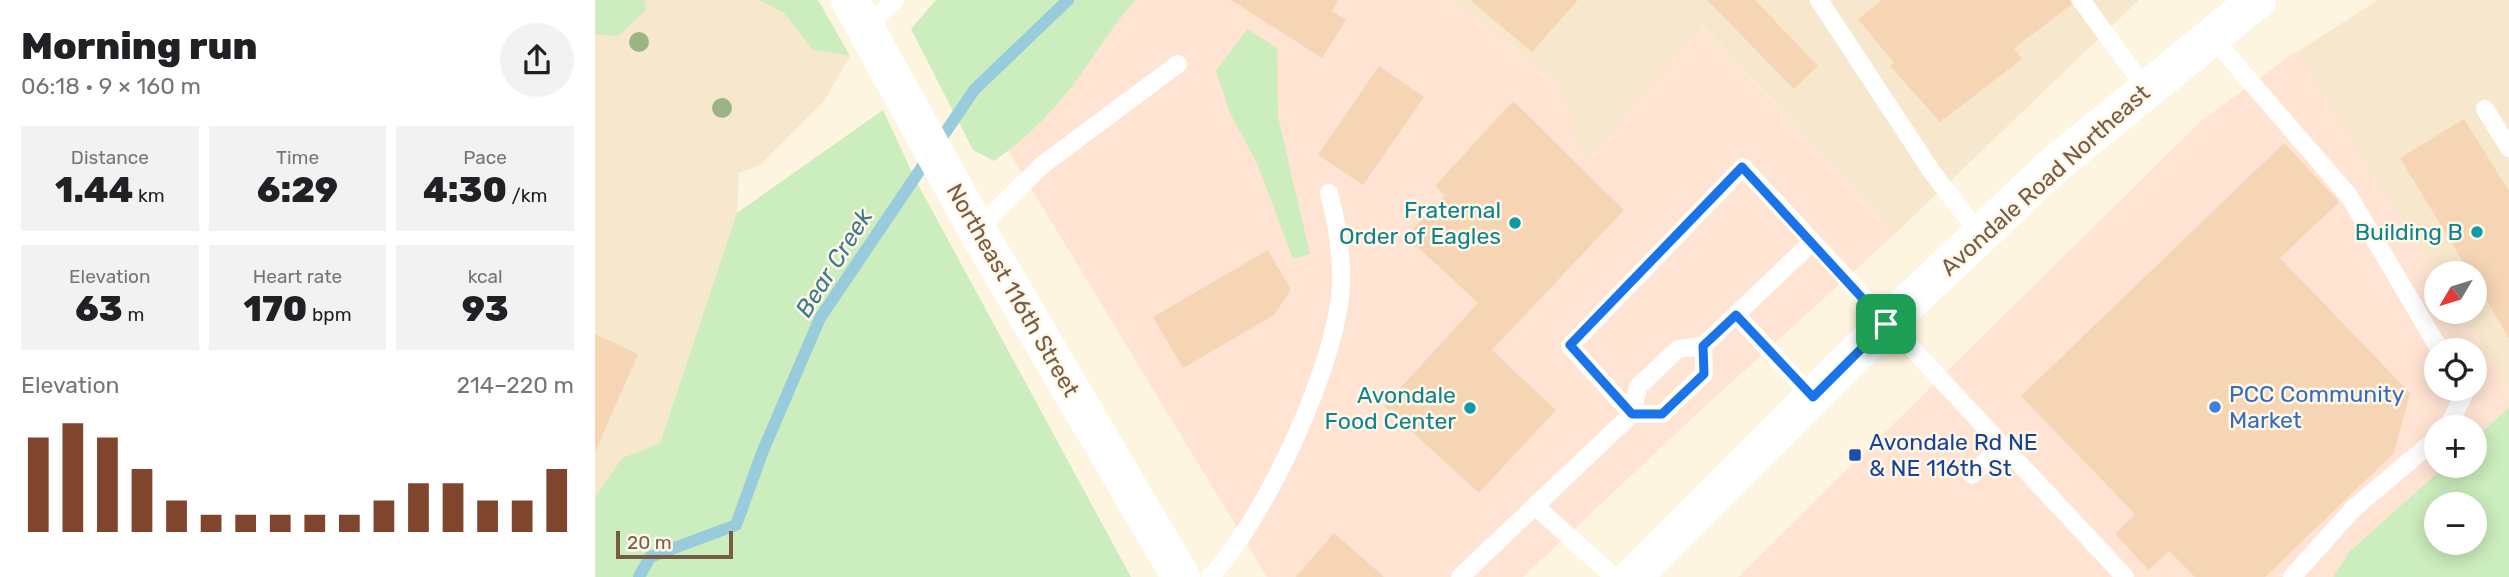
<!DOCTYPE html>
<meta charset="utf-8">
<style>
:root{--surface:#fff;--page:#f2f2f2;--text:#202124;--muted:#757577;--accent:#80462d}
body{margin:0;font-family:Rubik,sans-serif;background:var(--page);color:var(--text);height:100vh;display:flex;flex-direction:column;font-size:26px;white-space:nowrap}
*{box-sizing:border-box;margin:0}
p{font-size:23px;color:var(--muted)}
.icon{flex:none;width:38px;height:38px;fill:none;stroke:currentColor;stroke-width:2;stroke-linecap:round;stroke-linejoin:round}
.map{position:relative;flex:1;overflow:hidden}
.details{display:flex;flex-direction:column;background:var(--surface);width:595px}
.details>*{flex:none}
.needle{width:46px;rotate:232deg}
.controls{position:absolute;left:1829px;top:261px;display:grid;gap:14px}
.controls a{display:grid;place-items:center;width:63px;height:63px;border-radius:50%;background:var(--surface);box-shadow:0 4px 18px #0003;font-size:35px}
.scale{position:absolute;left:21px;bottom:18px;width:117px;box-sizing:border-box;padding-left:7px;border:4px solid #775b45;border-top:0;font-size:19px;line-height:24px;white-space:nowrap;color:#775b45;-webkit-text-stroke:5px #fff8e8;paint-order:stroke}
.pin{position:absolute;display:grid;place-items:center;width:60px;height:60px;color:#fff;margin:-30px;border-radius:14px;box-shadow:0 4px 10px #0006}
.round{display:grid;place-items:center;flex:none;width:74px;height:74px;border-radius:37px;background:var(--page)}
.head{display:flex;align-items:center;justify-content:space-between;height:119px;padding:0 21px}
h1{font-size:38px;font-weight:800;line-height:52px}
.metrics{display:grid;grid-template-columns:repeat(3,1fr);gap:10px;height:119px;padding:7px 21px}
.metrics div{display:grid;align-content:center;border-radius:0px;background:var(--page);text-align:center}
.metrics b{font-size:35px;font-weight:800}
.metrics small{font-size:19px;font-weight:400}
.metrics p{font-size:19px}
.chart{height:196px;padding:14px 21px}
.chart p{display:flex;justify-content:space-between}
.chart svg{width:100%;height:126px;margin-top:7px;stroke:var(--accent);stroke-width:6}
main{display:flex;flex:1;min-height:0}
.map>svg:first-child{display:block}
</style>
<main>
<section class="details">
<div class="head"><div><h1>Morning run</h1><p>06:18 · 9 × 160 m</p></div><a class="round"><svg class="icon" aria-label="share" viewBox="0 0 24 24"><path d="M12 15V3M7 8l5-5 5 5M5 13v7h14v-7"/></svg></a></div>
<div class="metrics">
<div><p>Distance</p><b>1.44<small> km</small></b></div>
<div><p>Time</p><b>6:29</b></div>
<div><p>Pace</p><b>4:30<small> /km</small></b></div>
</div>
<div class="metrics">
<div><p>Elevation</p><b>63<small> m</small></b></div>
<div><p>Heart rate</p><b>170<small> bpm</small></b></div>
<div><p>kcal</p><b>93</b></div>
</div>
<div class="chart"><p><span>Elevation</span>214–220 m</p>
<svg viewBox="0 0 160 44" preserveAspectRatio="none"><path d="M5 44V11M15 44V6M25 44V11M35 44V22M45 44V33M55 44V38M65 44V38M75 44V38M85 44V38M95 44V38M105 44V33M115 44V27M125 44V27M135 44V33M145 44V33M155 44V22"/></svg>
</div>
</section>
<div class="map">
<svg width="1914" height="577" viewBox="0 0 1914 577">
<rect width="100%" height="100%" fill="#fef5e0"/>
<g fill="#f7e8cd">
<path d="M0 0H223L255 56 230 100 165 165 144 173 142 213 65 443 27 458 0 497Z"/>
<path d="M857 0H1544L1301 233 1107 25 990 162 963 81Z"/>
<path d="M1783 0H1914V389L1865 312H1880V273H1841L1702 52Z"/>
</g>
<g fill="#ffe4d3" fill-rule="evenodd">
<path d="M527 0H857L963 81 991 161 1106 25 1301 233 1106 410 928 577H672L408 142Z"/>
<path d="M1702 51 1841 273V312H1865L1914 389V407L1880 439V427H1841V466H1850L1755 551 1738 577H1143L1606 121ZM1841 350H1880V388H1841Z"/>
</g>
<g fill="#ccedbd" fill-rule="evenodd">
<path d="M0 0H49L51 10 23 36 0 34Z"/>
<path d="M164 0H223L255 56 218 50 189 13Z"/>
<path d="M341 0H541C515 27 499 58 476 87 454 116 429 140 399 161L378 150 316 29Z"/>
<path d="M652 29 682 48 683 117 715 254 698 259 662 163 635 113 621 71Z"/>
<path d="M288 110 320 179 536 577H0V497L27 458 65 443 142 213Z"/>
<path d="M1914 407V577H1738L1755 551 1850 466H1880V439ZM1880 504V542H1841V504Z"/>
</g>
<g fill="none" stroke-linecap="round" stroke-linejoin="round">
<path stroke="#98cbdc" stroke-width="12" d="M44 577 55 557 141 525 167 453 225 318 379 90 473 0"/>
</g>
<g fill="#f6d5b5">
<path d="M636 0H744L737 11 751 20 727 58Z"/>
<path d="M875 0H983L937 52Z"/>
<path d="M1112 0H1160L1223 66 1199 89Z"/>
<path d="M1287 0H1475L1476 5 1419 48 1427 59 1345 122 1295 66 1299 63 1263 19Z"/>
<path d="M784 66 829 97 768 185 723 155Z"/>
<path d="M918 101 1029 210 897 350 961 410 884 493 789 406 883 303 811 236 850 195 840 186Z"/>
<path d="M1869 119 1914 191V338L1880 281V273H1875L1805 158Z"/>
<path d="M1689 143 1744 202 1685 258 1815 393 1799 453 1670 577H1600L1574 551 1554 570 1520 534 1540 514 1426 396Z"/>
<path d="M673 250 696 290 679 315 588 368 558 317Z"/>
<path d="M0 334 43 354 0 452Z"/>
<path d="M739 533 789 577H701Z"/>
</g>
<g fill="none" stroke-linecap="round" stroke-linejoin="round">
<g stroke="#fff" stroke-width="18">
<path d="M1224 0 1337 172 1386 236"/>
<path d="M1486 0 1551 89"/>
<path d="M271 27 300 0"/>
<path d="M1616 36 1754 196 1845 350"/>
<path d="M1890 109 1914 148"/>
<path d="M382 230 446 166 583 64"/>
<path d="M1141 315 1218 397"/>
<path d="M1108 346 1109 374 1067 414H1037L975 346 1148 167 1530 577"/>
<path d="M1853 427 1870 392 1868 388"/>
<path d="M1377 475 1406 446"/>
<path d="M940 506 1019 577"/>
<path d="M615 577C669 521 744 361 746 283 747 251 742 223 734 193"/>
<path d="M865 577 1037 414 1043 387 1066 365 1083 349 1108 346 1216 243"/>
<path d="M1697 577 1759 508 1841 439"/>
</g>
<path stroke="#fff" stroke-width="38" d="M255 0 382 230 586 577"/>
<path stroke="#fff" stroke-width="38" d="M1038 577 1291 324 1457 167 1662 0"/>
</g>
<g fill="#9ab485">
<circle cx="44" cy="42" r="10"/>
<circle cx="127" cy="108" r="10"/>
</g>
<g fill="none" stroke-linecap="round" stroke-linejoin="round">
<g stroke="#fff" stroke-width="14">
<path id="route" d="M1147 167 1291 324 1218 397 1141 315 1108 346 1109 374 1067 414H1037L975 345Z"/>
</g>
<use href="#route" stroke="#1a73e8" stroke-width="9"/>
</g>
<g fill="#0f9aa8" stroke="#fff8e8" stroke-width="2.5">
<circle cx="920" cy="223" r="7"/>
<circle cx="1882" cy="232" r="7"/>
<circle cx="875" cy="408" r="7"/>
</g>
<circle fill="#3f7fe0" stroke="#fff8e8" stroke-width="2.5" cx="1620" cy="407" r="7"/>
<rect fill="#1a4fb4" stroke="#fff8e8" stroke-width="2.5" x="1253" y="448" width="14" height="14" rx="3.5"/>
<g text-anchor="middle" stroke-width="5" stroke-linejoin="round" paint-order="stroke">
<g font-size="23" fill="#775b45" stroke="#fff8e8">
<text transform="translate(1450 180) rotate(-42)" y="8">Avondale Road Northeast</text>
<text transform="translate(418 290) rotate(60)" y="8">Northeast 116th Street</text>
</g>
<g font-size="23" fill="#0d838f" stroke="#fff8e8" text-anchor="end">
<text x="906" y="218">Fraternal<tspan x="906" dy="26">Order of Eagles</tspan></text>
<text x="1868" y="240">Building B</text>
<text x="861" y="403">Avondale<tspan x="861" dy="26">Food Center</tspan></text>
</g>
<g font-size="23" fill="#366cbe" stroke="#fff8e8" text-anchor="start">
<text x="1634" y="402">PCC Community<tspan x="1634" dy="26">Market</tspan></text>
</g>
<g font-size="23" fill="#164399" stroke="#fff8e8" text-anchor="start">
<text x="1274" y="450">Avondale Rd NE<tspan x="1274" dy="26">&amp; NE 116th St</tspan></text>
</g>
<g font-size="24" font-style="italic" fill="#3c798d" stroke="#fff8e8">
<text transform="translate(239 263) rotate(-58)" y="8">Bear Creek</text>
</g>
</g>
</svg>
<div class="controls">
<a><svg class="needle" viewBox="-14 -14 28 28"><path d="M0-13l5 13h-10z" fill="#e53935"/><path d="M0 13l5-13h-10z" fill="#757577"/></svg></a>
<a><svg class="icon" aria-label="locate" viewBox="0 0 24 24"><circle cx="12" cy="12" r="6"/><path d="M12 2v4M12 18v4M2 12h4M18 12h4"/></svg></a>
<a>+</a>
<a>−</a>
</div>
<div class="scale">20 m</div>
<div class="pin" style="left:1291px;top:324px;background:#1e9e55"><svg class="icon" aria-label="arrive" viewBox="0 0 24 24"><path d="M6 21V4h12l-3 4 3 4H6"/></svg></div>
</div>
</main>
